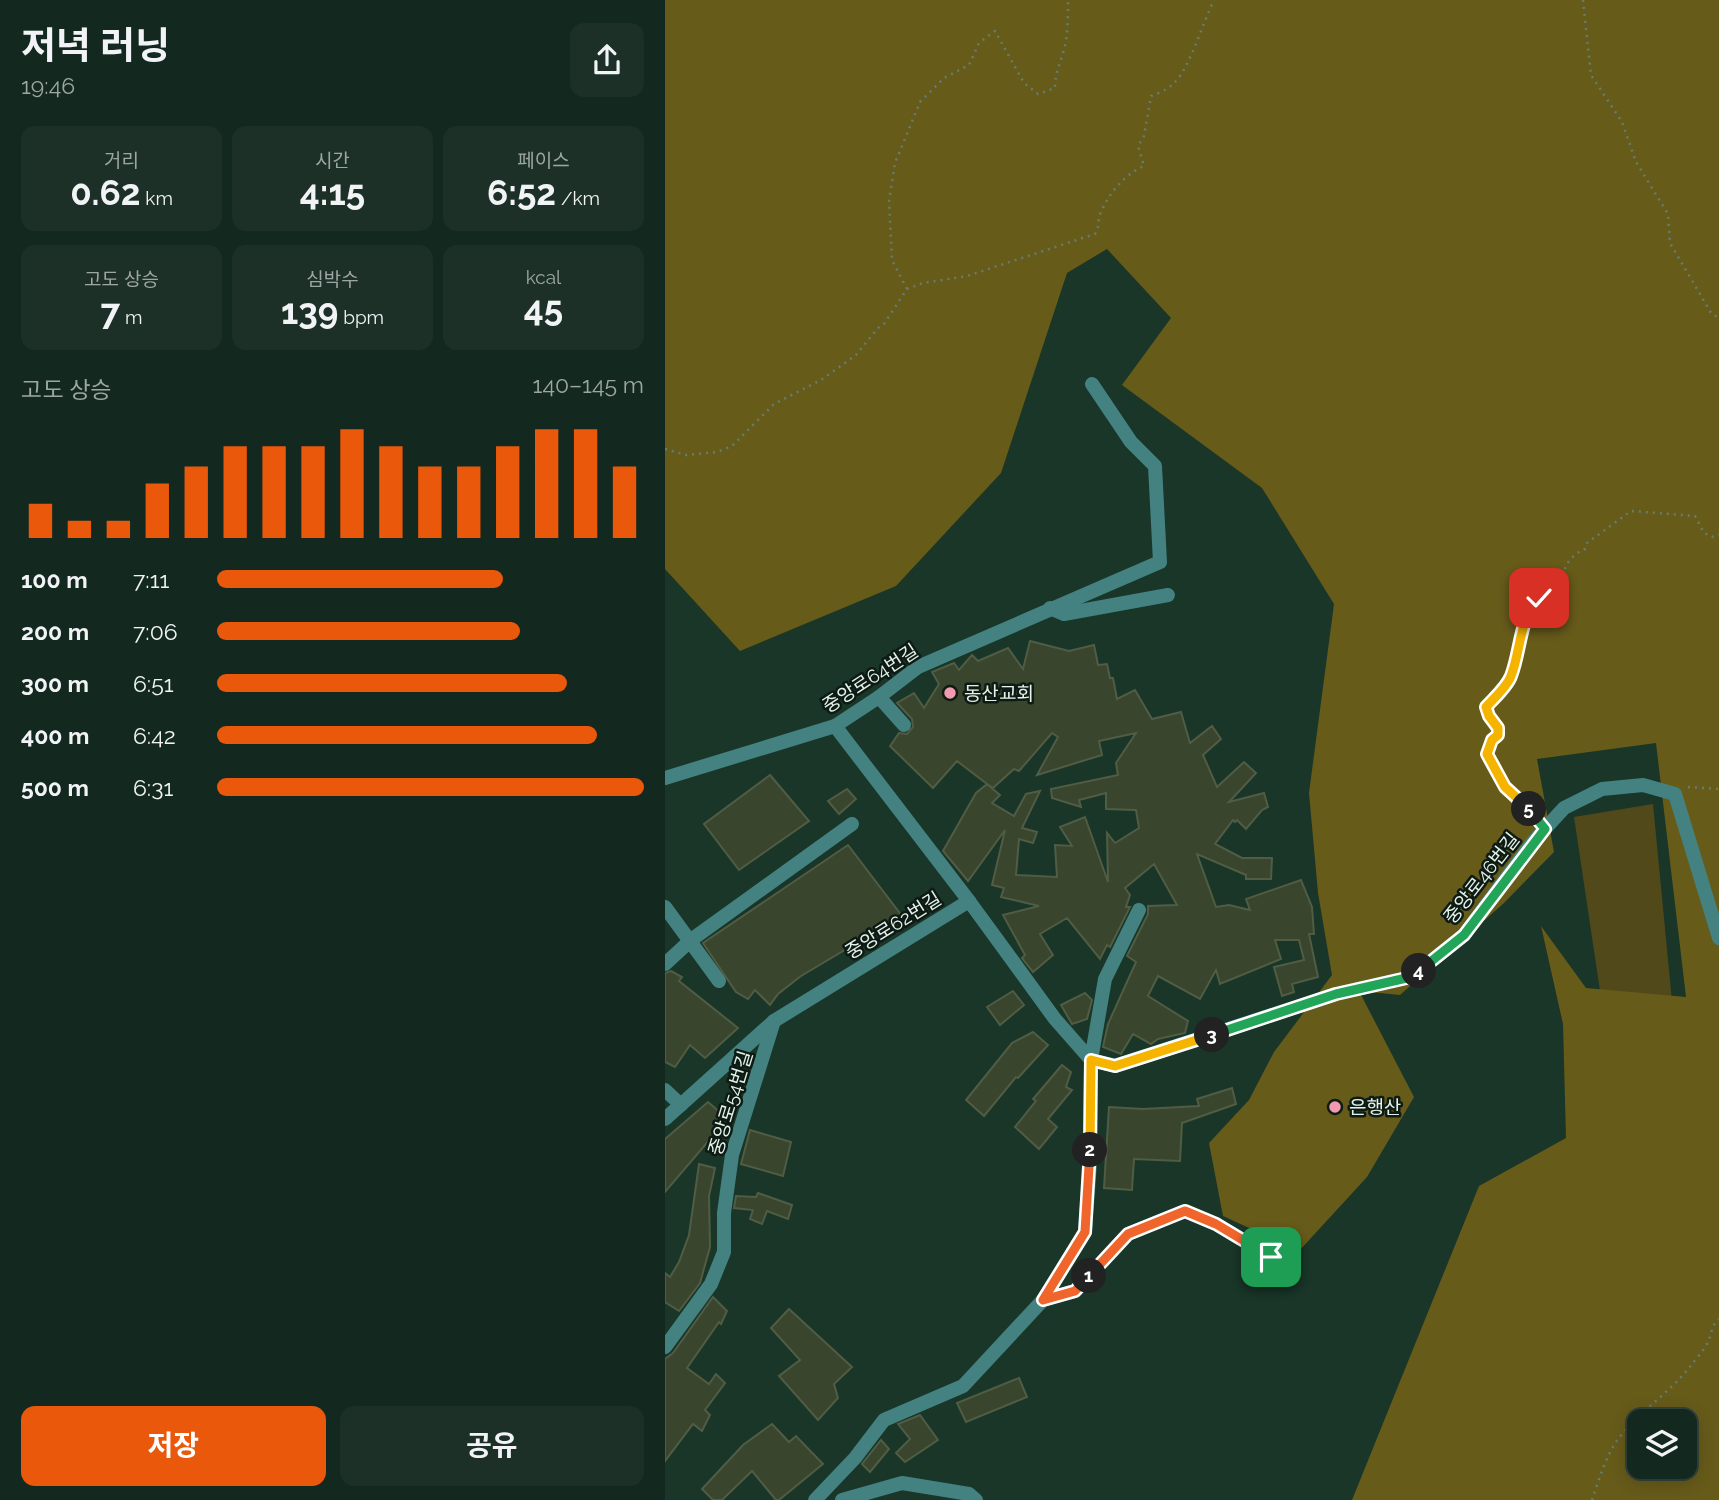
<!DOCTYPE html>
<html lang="ko">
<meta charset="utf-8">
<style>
:root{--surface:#13281e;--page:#1c3027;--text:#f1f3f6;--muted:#9da6a4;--line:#32443c;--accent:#ea580c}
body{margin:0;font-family:Raleway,"Noto Sans KR",sans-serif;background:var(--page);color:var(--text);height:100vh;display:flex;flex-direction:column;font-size:26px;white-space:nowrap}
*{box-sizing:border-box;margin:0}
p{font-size:23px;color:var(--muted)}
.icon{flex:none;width:38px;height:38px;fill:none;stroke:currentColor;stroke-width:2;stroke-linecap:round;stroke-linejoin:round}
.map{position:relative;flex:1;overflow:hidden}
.side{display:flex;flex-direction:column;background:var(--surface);width:665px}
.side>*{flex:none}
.buttons{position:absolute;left:962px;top:1409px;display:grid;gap:14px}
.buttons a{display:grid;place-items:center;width:70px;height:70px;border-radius:14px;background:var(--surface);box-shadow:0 4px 18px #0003,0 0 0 2px var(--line);font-size:35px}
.pin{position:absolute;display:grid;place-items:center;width:60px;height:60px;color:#fff;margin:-30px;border-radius:14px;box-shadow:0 4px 10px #0006}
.km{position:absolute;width:35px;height:35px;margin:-18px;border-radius:50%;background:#222;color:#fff;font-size:19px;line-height:35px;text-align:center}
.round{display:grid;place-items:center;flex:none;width:74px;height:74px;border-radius:14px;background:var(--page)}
.head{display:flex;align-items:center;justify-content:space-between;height:119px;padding:0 21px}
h1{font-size:38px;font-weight:700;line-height:52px}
.stats{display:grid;grid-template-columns:repeat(3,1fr);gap:10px;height:119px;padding:7px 21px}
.stats div{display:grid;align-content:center;border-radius:14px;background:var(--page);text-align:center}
.stats b{font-size:35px;font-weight:700}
.stats small{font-size:19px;font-weight:400}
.stats p{font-size:19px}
.chart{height:196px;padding:14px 21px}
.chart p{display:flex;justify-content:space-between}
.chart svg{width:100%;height:126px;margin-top:7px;stroke:var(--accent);stroke-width:6}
.primary-button{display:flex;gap:14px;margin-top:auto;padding:14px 21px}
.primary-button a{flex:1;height:80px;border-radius:14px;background:var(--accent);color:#fff;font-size:28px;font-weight:700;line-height:80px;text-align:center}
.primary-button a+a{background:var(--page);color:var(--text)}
ul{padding:0 21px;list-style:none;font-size:23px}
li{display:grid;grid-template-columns:112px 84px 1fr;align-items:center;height:52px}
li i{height:18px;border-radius:9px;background:var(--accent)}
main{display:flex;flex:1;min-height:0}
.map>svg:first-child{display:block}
</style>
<main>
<section class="side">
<div class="head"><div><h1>저녁 러닝</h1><p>19:46</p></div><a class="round"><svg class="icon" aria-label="share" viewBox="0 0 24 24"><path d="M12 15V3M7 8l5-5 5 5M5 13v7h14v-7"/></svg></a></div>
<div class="stats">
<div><p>거리</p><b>0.62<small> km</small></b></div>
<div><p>시간</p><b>4:15</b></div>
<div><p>페이스</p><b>6:52<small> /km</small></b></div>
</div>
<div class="stats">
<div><p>고도 상승</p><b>7<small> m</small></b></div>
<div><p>심박수</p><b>139<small> bpm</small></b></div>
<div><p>kcal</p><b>45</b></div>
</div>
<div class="chart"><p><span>고도 상승</span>140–145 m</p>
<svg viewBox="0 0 160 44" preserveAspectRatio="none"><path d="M5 44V32M15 44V38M25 44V38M35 44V25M45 44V19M55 44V12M65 44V12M75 44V12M85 44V6M95 44V12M105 44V19M115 44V19M125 44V12M135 44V6M145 44V6M155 44V19"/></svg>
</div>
<ul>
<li><b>100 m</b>7:11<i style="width:67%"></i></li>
<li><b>200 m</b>7:06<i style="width:71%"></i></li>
<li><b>300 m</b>6:51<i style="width:82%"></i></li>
<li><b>400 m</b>6:42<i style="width:89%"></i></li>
<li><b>500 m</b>6:31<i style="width:100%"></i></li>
</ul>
<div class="primary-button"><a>저장</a><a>공유</a></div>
</section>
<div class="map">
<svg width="1054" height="1500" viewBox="0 0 1054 1500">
<rect width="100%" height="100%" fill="#193628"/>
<path fill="#52491b" d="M988 804 1008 1012 940 1024 909 817Z"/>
<path fill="#675b1a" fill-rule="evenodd" d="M0 0H1054V1500H687L814 1186 901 1138 898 1024 876 926 921 988 1021 997 991 743 872 759 889 852 839 903 735 995 694 991 749 1097 702 1177 634 1251 558 1216 544 1143 584 1100 609 1052 667 975 653 893 644 793 669 604 597 488 457 385 506 318 442 249 402 273 336 473 231 586 75 651 0 569ZM975 1421H1020V1466H975Z"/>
<g fill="#39452d" stroke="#505d44" stroke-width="2" fill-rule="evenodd">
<path d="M365 641 404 651 429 645 433 665 442 664 445 678H448L452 699 470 690 487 719 516 712 525 743 547 726 556 739 538 755 552 787 579 762 591 773 564 802 599 793 603 807 597 810 581 829 572 820 570 822 568 820 550 844 577 858H607L606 879H581V875L532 854 551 907 564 905 585 910 581 899 636 880 647 907 649 934H644L653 977 627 984 629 992 617 996 609 967 639 960 634 940H610L616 959 555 984 551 970 535 999 493 976 483 996 523 1021 520 1033 493 1039 486 1044 468 1034 456 1054 438 1047 443 1024 471 962 462 956 483 914V906L512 905 489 864 460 888 465 895 461 907H465L445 947 442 945 435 959 402 918 375 934 388 955 368 972 357 958 360 955 338 915 374 906 336 897 339 888 327 885 340 830 303 881 278 851 311 793 322 784 292 761 268 788 225 746 234 733 242 734 248 727 247 719 232 703 249 693 259 708 274 684 267 672 289 663 294 670 307 655 313 661 343 648 358 669ZM387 733 393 737 372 775 437 755 434 741 471 733 451 763 453 775 386 789 387 798 416 807 414 800 441 793V809L471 810 474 828 450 843 442 833 443 882 420 817 395 827 407 846 390 845 392 877 351 875 354 839 368 843 372 832 357 828 375 791 361 794 349 816 327 803 335 795 322 784 328 788 349 769 354 771Z"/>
<path d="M105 775 144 821 74 870 39 824Z"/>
<path d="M182 789 191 799 174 814 163 801Z"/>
<path d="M183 845 237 916 136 976 113 994 105 1005 90 990 83 999 71 992 38 943Z"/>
<path d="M6 971 17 977 14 981 73 1028 40 1058 25 1045 10 1067 0 1062V973Z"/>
<path d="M348 991 359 1005 335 1025 322 1007Z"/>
<path d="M420 993 427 1000 422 1019 407 1024 396 1005Z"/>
<path d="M368 1032 383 1045 353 1078 351 1077 319 1116 301 1100 347 1043Z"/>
<path d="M397 1065 406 1072 401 1087 407 1090 383 1119 392 1127 374 1149 350 1127 371 1101 368 1099Z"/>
<path d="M567 1088 571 1104 517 1123 515 1161 469 1159 467 1190 439 1188 444 1107 478 1109 534 1106 532 1099Z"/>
<path d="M43 1102 57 1114 52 1131 0 1192V1139Z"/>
<path d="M85 1130 126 1142 118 1176 76 1164Z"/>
<path d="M34 1164 50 1168 44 1196 45 1247 35 1283 14 1311 0 1302V1273L5 1277 14 1262 24 1235Z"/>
<path d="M93 1193 127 1205 123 1219 102 1211 97 1224 85 1219 88 1210 69 1208 71 1196 91 1197Z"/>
<path d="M48 1297 62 1311 56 1324 54 1322 22 1368 44 1384 51 1374 60 1383 40 1410 45 1415 37 1431 28 1424 0 1461V1359L8 1353Z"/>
<path d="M124 1309 187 1367 169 1384 173 1398 153 1420 114 1376 135 1360 106 1328Z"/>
<path d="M354 1378 362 1397 301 1422 292 1403Z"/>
<path d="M255 1415 273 1440 240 1462 231 1453 245 1439 233 1424Z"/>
<path d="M107 1424 124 1442 131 1436 158 1464 114 1500H111L87 1471 57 1500H48L37 1489 78 1445Z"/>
<path d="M216 1440 224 1449 205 1472 197 1464Z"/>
</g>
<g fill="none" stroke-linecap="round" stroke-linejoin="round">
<g stroke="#657d71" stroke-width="2.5" stroke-dasharray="2 5" stroke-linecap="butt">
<path d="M918 0 926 75 957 122 971 162 1003 214 1005 243 1046 313 1054 318"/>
<path d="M242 289 227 260 224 200 230 163 255 102 279 78 304 65 314 43 330 31 359 83 373 94 390 88C390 73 395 64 399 50 403 34 403 16 403 0"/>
<path d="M0 449 21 455 52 452 67 446 109 404 156 380 191 355 213 328 219 324 242 289 258 283 302 276 430 234C435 227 432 220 436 212 445 192 459 175 479 166L473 146 479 136 486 96C494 93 504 89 510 82 525 67 538 22 549 0"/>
<path d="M1023 787 1054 789"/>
<path d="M871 817 857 800 840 787 822 754 826 740 833 735V728L824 716 821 707 846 678 853 644 866 605 898 579C898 565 908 554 920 549L922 543 966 511 1030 516 1039 533 1048 537 1054 535"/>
<path d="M927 1500C935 1477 942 1450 959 1432 980 1407 1008 1390 1027 1364 1032 1358 1039 1350 1043 1342 1047 1334 1046 1325 1054 1319"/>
</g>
<g stroke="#438281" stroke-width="14">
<path d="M385 608 399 614 503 595"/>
<path d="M214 697 239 725"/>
<path d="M170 726 304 901"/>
<path d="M0 778 170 726 214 697 253 667 495 562 490 466 466 442 427 384"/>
<path d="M0 907 54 981"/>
<path d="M0 964 26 940 187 824"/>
<path d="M0 1090 16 1105"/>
<path d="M0 1119 109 1021 304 901 390 1019 426 1060 450 1066 671 994 746 977 799 935 867 843 899 808 937 789 978 785 1010 794 1054 938"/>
<path d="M378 1300 410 1291 463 1234 520 1211 551 1224 606 1257"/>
<path d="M0 1347 46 1284 59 1252V1213L67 1155 109 1021"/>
<path d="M150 1500 190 1458 219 1420 298 1386 378 1300 420 1232 425 1163 426 1060 440 979 474 910"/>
<path d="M177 1500 237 1483 304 1494 311 1500"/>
</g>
</g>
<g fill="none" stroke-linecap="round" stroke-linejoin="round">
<g stroke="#fff" stroke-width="14">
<path id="split-1" d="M424 1276 463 1234 520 1211 551 1224 606 1257"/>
</g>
<g stroke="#fff" stroke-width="14">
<path id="split-2" d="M424 1276 410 1291 378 1300 420 1232 425 1150"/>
</g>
<g stroke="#fff" stroke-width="14">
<path id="split-3" d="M425 1150 426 1060 450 1066 547 1035"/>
</g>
<g stroke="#fff" stroke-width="14">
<path id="split-4" d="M547 1035 671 994 746 977 754 971"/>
</g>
<g stroke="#fff" stroke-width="14">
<path id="split-5" d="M754 971 799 935 880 829 864 809"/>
</g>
<g stroke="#fff" stroke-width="14">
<path id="split-6" d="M864 809 840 787 822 754 827 740 833 735V728L824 716 821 707C829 698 842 687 846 676 856 651 854 618 874 598"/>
</g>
<use href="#split-1" stroke="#f0652b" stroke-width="9"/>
<use href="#split-2" stroke="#f0652b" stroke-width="9"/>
<use href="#split-3" stroke="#f5b400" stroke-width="9"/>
<use href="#split-4" stroke="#22a559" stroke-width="9"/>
<use href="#split-5" stroke="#22a559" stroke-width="9"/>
<use href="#split-6" stroke="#f5b400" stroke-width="9"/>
</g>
<g fill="#f29aaf" stroke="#0e1a14" stroke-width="2.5">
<circle cx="285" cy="693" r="7"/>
<circle cx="670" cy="1107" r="7"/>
</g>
<g text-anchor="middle" stroke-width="5" stroke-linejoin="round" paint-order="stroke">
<g font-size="19" fill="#e3f3ea" stroke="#0e1a14">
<text transform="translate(205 678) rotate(-33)" y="7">중앙로64번길</text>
<text transform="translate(816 878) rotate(-52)" y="7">중앙로46번길</text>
<text transform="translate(228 925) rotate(-32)" y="7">중앙로62번길</text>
<text transform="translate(65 1103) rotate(-73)" y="7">중앙로54번길</text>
</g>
<g font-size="19" fill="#e3f3ea" stroke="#0e1a14" text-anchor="start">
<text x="299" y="700">동산교회</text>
<text x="684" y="1114">은행산</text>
</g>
</g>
</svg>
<div class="buttons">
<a><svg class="icon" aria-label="layers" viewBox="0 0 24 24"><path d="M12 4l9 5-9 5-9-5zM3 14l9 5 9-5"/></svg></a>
</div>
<div class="pin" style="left:606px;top:1257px;background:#1e9e55"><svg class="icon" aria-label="arrive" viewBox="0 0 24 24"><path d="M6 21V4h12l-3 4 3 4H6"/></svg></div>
<div class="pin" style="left:874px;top:598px;background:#d93025"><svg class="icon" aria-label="check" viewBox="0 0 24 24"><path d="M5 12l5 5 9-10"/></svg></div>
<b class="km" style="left:424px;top:1276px">1</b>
<b class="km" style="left:425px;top:1150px">2</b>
<b class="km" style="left:547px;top:1035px">3</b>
<b class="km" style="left:754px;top:971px">4</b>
<b class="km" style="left:864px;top:809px">5</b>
</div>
</main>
